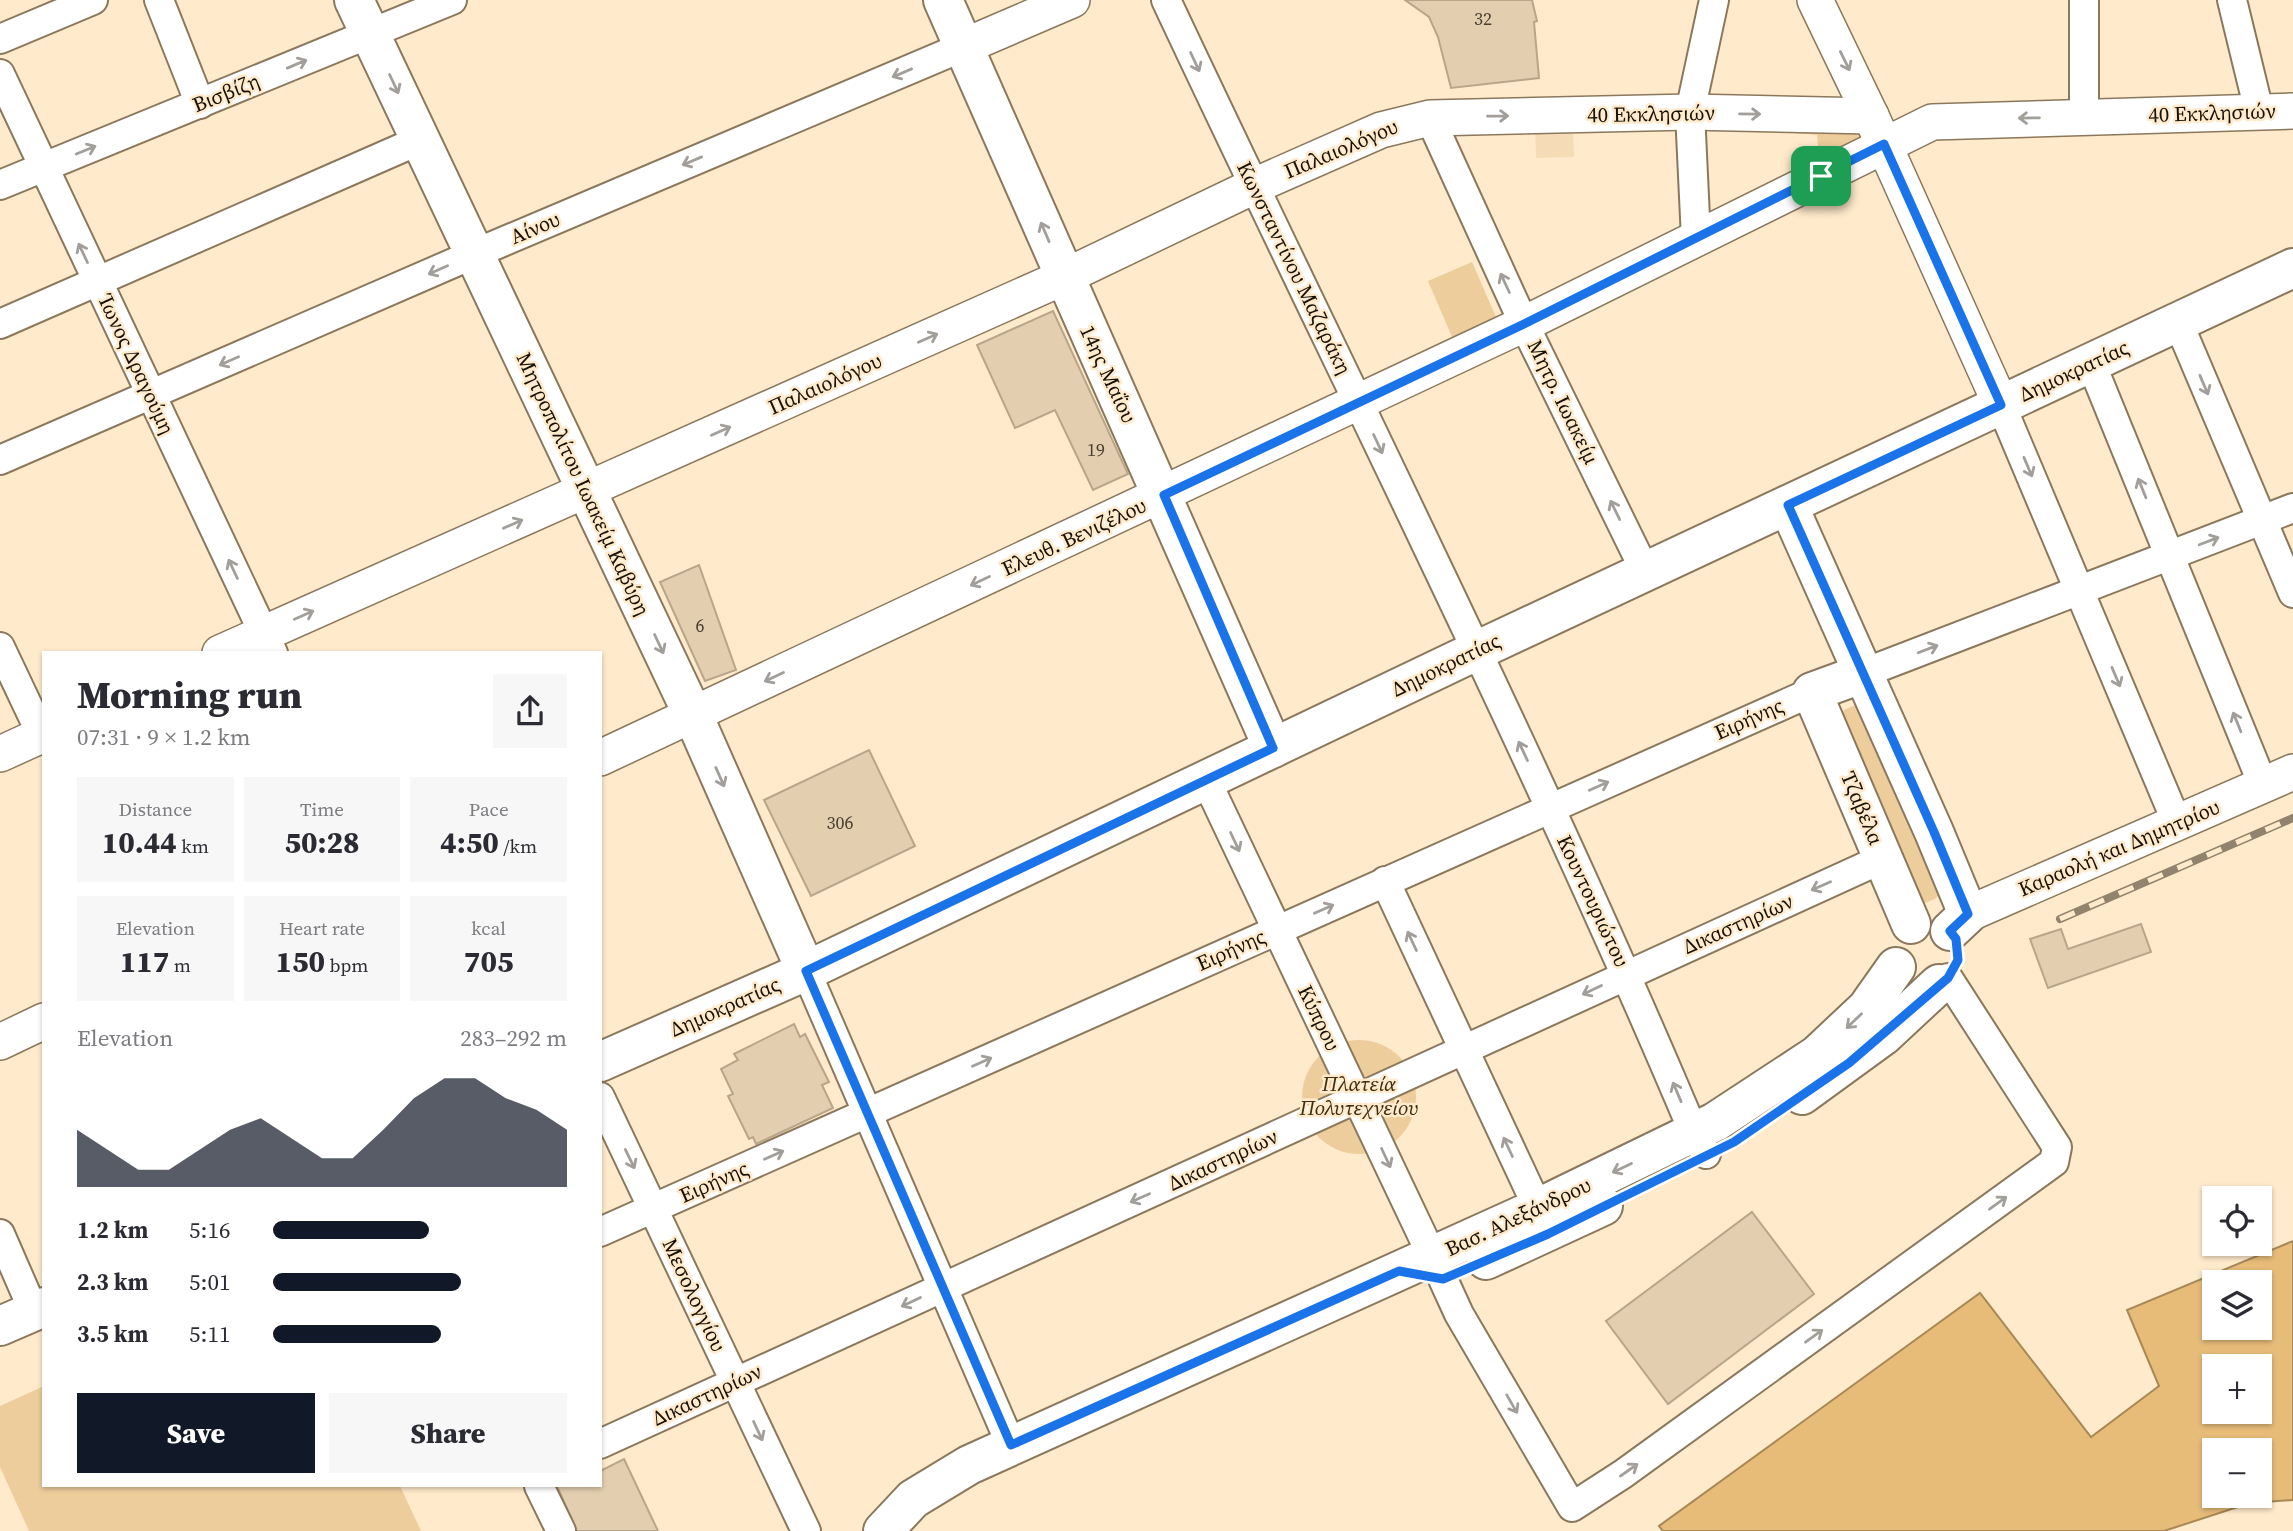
<!DOCTYPE html>
<meta charset="utf-8">
<style>
:root{--surface:#fff;--page:#f7f7f7;--text:#2b2b33;--muted:#7c7c81;--accent:#111827}
body{margin:0;font-family:"Source Serif 4",serif;background:var(--page);color:var(--text);height:100vh;display:flex;flex-direction:column;font-size:26px;white-space:nowrap}
*{box-sizing:border-box;margin:0}
p{font-size:23px;color:var(--muted)}
.icon{flex:none;width:38px;height:38px;fill:none;stroke:currentColor;stroke-width:2;stroke-linecap:round;stroke-linejoin:round}
.map{position:relative;flex:1;overflow:hidden}
.side{position:absolute;left:42px;top:651px;width:560px;height:836px;display:flex;flex-direction:column;background:var(--surface);border-radius:0px;box-shadow:0 2px 5px #0004}
.side>*{flex:none}
.controls{position:absolute;left:2202px;top:1186px;display:grid;gap:14px}
.controls a{display:grid;place-items:center;width:70px;height:70px;border-radius:0px;background:var(--surface);box-shadow:0 2px 5px #0004;font-size:35px}
.pin{position:absolute;display:grid;place-items:center;width:60px;height:60px;color:#fff;margin:-30px;border-radius:14px;box-shadow:0 4px 10px #0006}
.round{display:grid;place-items:center;flex:none;width:74px;height:74px;border-radius:0px;background:var(--page)}
.head{display:flex;align-items:center;justify-content:space-between;height:119px;padding:0 35px}
h1{font-size:38px;font-weight:800;line-height:52px}
.metrics{display:grid;grid-template-columns:repeat(3,1fr);gap:10px;height:119px;padding:7px 35px}
.metrics div{display:grid;align-content:center;border-radius:0px;background:var(--page);text-align:center}
.metrics b{font-size:30px;font-weight:800}
.metrics small{font-size:19px;font-weight:400}
.metrics p{font-size:19px}
.chart{height:196px;padding:14px 35px}
.chart p{display:flex;justify-content:space-between}
.chart svg{width:100%;height:126px;margin-top:7px;fill:var(--accent);opacity:.7}
.cta{display:flex;gap:14px;margin-top:auto;padding:14px 35px}
.cta a{flex:1;height:80px;border-radius:0px;background:var(--accent);color:#fff;font-size:28px;font-weight:800;line-height:80px;text-align:center}
.cta a+a{background:var(--page);color:var(--text)}
ul{padding:0 35px;list-style:none;font-size:23px}
li{display:grid;grid-template-columns:112px 84px 1fr;align-items:center;height:52px}
li i{height:18px;border-radius:9px;background:var(--accent)}
.map>svg:first-child{display:block}
</style>
<div class="map">
<svg width="2293" height="1531" viewBox="0 0 2293 1531">
<rect width="100%" height="100%" fill="#ffeacb"/>
<path fill="#f5dcb7" d="M1573 125 1574 157 1536 158 1535 126Z"/>
<g fill="#eecd9c">
<path d="M1794 122 1866 123 1870 137 1819 157 1817 135 1795 133Z"/>
<path d="M1472 262 1496 317 1452 337 1428 281Z"/>
<path d="M1858 704 1940 893 1935 899 1922 904 1841 717 1844 710Z"/>
<circle cx="1359" cy="1097" r="57"/>
<path d="M44 1386V1486H400L421 1531H29L0 1467V1406Z"/>
</g>
<path fill="#e7bc79" stroke="#a88856" stroke-width="2" fill-rule="evenodd" d="M2293 1241V1500L2250 1503 2164 1531H1663L1659 1526 1980 1293 2091 1437 2159 1386 2127 1310ZM2214 1283H2259V1328H2214ZM2214 1367H2259V1412H2214ZM2214 1451H2259V1496H2214Z"/>
<g fill="#e3ceb0" stroke="#b9a588" stroke-width="2">
<path d="M1405 0H1532L1537 21 1534 22 1539 78 1451 88 1438 37 1429 17Z"/>
<path d="M1053 311 1128 474 1093 490 1055 410 1015 428 977 345Z"/>
<path d="M699 565 736 670 705 681 660 582Z"/>
<path d="M869 750 915 846 811 896 764 800Z"/>
<path d="M2141 924 2151 952 2048 988 2030 939 2061 929 2068 949Z"/>
<path d="M794 1024 800 1037 805 1034 829 1082 822 1085 833 1108 756 1144 753 1137 749 1139 728 1096 733 1094 721 1069 738 1060 734 1054Z"/>
<path d="M1752 1212 1814 1294 1668 1404 1606 1321Z"/>
<path d="M624 1459 658 1531H577L557 1486H600V1471Z"/>
</g>
<g fill="none" stroke-linecap="round" stroke-linejoin="round">
<g stroke="#8b785c" stroke-width="32">
<g id="minor">
<path d="M159 0 200 104"/>
<path d="M1166 0C1343 377 1532 749 1694 1133L1706 1154"/>
<path d="M2232 0 2259 111"/>
<path d="M0 39 93 0"/>
<path d="M0 74 273 653"/>
<path d="M2084 117V0"/>
<path d="M1430 118 1524 324 1645 571"/>
<path d="M0 185 452 0"/>
<path d="M1696 239 1690 112 1714 0"/>
<path d="M2178 322 2293 593"/>
<path d="M0 324 420 140"/>
<path d="M2091 363 2263 785"/>
<path d="M2001 405 2177 823"/>
<path d="M0 460 474 254 965 46"/>
<path d="M0 647 44 740"/>
<path d="M1864 673 2293 508"/>
<path d="M1206 780 1432 1256"/>
<path d="M1385 881 1538 1208"/>
<path d="M806 971 1011 1445"/>
<path d="M600 1097 806 1531"/>
<path d="M600 1232 1812 692"/>
<path d="M0 1234 34 1312"/>
<path d="M1443 1279 1459 1314 1572 1507 1623 1474 2054 1162 2057 1147 1948 978"/>
<path d="M600 1444 1884 858"/>
<path d="M539 1486 561 1531"/>
</g>
</g>
<g stroke="#8b785c" stroke-width="38">
<g id="tertiary">
<path d="M1815 0 1871 116 2001 405"/>
<path d="M965 46 1072 0"/>
<path d="M220 653 1064 277 1254 186 1381 130 1430 118 1690 112 1871 116"/>
<path d="M0 754 44 734"/>
<path d="M600 758 1524 324 1932 122 2293 111"/>
<path d="M1968 914 2293 772"/>
<path d="M0 1042 44 1021"/>
</g>
</g>
<g stroke="#8b785c" stroke-width="42">
<g id="secondary">
<path d="M354 0 693 715 806 971"/>
<path d="M943 0 1273 748"/>
<path d="M1788 505 1934 832 1968 914 1950 931"/>
<path d="M1864 673 1812 692 1911 924"/>
<path d="M1802 1095 1883 1036 1939 984"/>
<path d="M1486 1260 1603 1206"/>
<path d="M883 1531 913 1499 969 1465 1538 1208 1715 1122 1817 1055 1867 1008 1896 967"/>
</g>
</g>
<g stroke="#8b785c" stroke-width="42">
<g id="primary">
<path d="M600 1062 806 971 1476 651 2293 268"/>
<path d="M0 1326 44 1307"/>
</g>
</g>
<use href="#minor" stroke="#fff" stroke-width="28"/>
<use href="#tertiary" stroke="#fff" stroke-width="35"/>
<use href="#secondary" stroke="#fff" stroke-width="38"/>
<use href="#primary" stroke="#fff" stroke-width="38"/>
<g stroke="#92836e" stroke-width="8">
<path id="rail" d="M2060 919 2293 818"/>
</g>
<use href="#rail" stroke="#ffeacb" stroke-width="5" stroke-dasharray="16" stroke-linecap="butt"/>
</g>
<defs><path id="oneway-shaft" d="M-6 0H5M1.5-3L5.5 0L1.5 3" fill="none" stroke-width="1.6" stroke-linecap="round" stroke-linejoin="round" transform="scale(1.75)"/></defs>
<g stroke="#a29f9b">
<use href="#oneway-shaft" transform="translate(1845 61) rotate(64)"/>
<use href="#oneway-shaft" transform="translate(1195 62) rotate(65)"/>
<use href="#oneway-shaft" transform="translate(297 64) rotate(-23)"/>
<use href="#oneway-shaft" transform="translate(902 73) rotate(157)"/>
<use href="#oneway-shaft" transform="translate(394 84) rotate(65)"/>
<use href="#oneway-shaft" transform="translate(1750 114) rotate(1)"/>
<use href="#oneway-shaft" transform="translate(1498 116) rotate(-1)"/>
<use href="#oneway-shaft" transform="translate(2029 118) rotate(179)"/>
<use href="#oneway-shaft" transform="translate(86 150) rotate(-22)"/>
<use href="#oneway-shaft" transform="translate(692 161) rotate(157)"/>
<use href="#oneway-shaft" transform="translate(1045 232) rotate(-113)"/>
<use href="#oneway-shaft" transform="translate(83 253) rotate(-115)"/>
<use href="#oneway-shaft" transform="translate(438 270) rotate(156)"/>
<use href="#oneway-shaft" transform="translate(1505 283) rotate(-115)"/>
<use href="#oneway-shaft" transform="translate(928 338) rotate(-24)"/>
<use href="#oneway-shaft" transform="translate(229 361) rotate(156)"/>
<use href="#oneway-shaft" transform="translate(2204 385) rotate(67)"/>
<use href="#oneway-shaft" transform="translate(721 431) rotate(-24)"/>
<use href="#oneway-shaft" transform="translate(1378 444) rotate(65)"/>
<use href="#oneway-shaft" transform="translate(2028 467) rotate(67)"/>
<use href="#oneway-shaft" transform="translate(2142 488) rotate(-112)"/>
<use href="#oneway-shaft" transform="translate(1615 510) rotate(-116)"/>
<use href="#oneway-shaft" transform="translate(513 524) rotate(-24)"/>
<use href="#oneway-shaft" transform="translate(2209 541) rotate(-21)"/>
<use href="#oneway-shaft" transform="translate(233 569) rotate(-115)"/>
<use href="#oneway-shaft" transform="translate(980 581) rotate(155)"/>
<use href="#oneway-shaft" transform="translate(304 615) rotate(-24)"/>
<use href="#oneway-shaft" transform="translate(659 644) rotate(65)"/>
<use href="#oneway-shaft" transform="translate(1928 649) rotate(-21)"/>
<use href="#oneway-shaft" transform="translate(774 677) rotate(155)"/>
<use href="#oneway-shaft" transform="translate(2116 677) rotate(67)"/>
<use href="#oneway-shaft" transform="translate(2237 722) rotate(-112)"/>
<use href="#oneway-shaft" transform="translate(1523 751) rotate(-115)"/>
<use href="#oneway-shaft" transform="translate(720 777) rotate(66)"/>
<use href="#oneway-shaft" transform="translate(1599 786) rotate(-24)"/>
<use href="#oneway-shaft" transform="translate(1235 842) rotate(65)"/>
<use href="#oneway-shaft" transform="translate(1821 886) rotate(156)"/>
<use href="#oneway-shaft" transform="translate(1324 909) rotate(-24)"/>
<use href="#oneway-shaft" transform="translate(1412 941) rotate(-115)"/>
<use href="#oneway-shaft" transform="translate(1592 990) rotate(155)"/>
<use href="#oneway-shaft" transform="translate(1854 1021) rotate(136)"/>
<use href="#oneway-shaft" transform="translate(982 1062) rotate(-24)"/>
<use href="#oneway-shaft" transform="translate(1677 1092) rotate(-113)"/>
<use href="#oneway-shaft" transform="translate(1508 1147) rotate(-115)"/>
<use href="#oneway-shaft" transform="translate(774 1155) rotate(-24)"/>
<use href="#oneway-shaft" transform="translate(1386 1158) rotate(65)"/>
<use href="#oneway-shaft" transform="translate(630 1159) rotate(64)"/>
<use href="#oneway-shaft" transform="translate(1622 1168) rotate(155)"/>
<use href="#oneway-shaft" transform="translate(1140 1198) rotate(156)"/>
<use href="#oneway-shaft" transform="translate(1998 1203) rotate(-36)"/>
<use href="#oneway-shaft" transform="translate(911 1302) rotate(155)"/>
<use href="#oneway-shaft" transform="translate(1814 1336) rotate(-36)"/>
<use href="#oneway-shaft" transform="translate(1512 1404) rotate(60)"/>
<use href="#oneway-shaft" transform="translate(758 1431) rotate(65)"/>
<use href="#oneway-shaft" transform="translate(1629 1470) rotate(-35)"/>
</g>
<g fill="none" stroke-linecap="round" stroke-linejoin="round">
<g stroke="#fff" stroke-width="14">
<path id="route" d="M1884 144 2001 405 1788 505 1934 832 1968 914 1950 931 1956 939 1958 960 1948 978 1849 1063 1734 1142 1548 1234 1443 1279 1399 1271 1011 1445 806 971 1273 748 1164 495 1524 324Z"/>
</g>
<use href="#route" stroke="#1a73e8" stroke-width="9"/>
</g>
<g text-anchor="middle" stroke-width="5" stroke-linejoin="round" paint-order="stroke">
<g font-size="18" fill="#493f30">
<text x="1483" y="25">32</text>
<text x="1096" y="456">19</text>
<text x="700" y="632">6</text>
<text x="840" y="829">306</text>
</g>
<g font-size="21" fill="#160f05" stroke="#ffeacb">
<text transform="translate(226 93) rotate(-22)" y="7">Βισβίζη</text>
<text transform="translate(2212 113) rotate(-2)" y="7">40 Εκκλησιών</text>
<text transform="translate(1651 114) rotate(-1)" y="7">40 Εκκλησιών</text>
<text transform="translate(1341 149) rotate(-23)" y="7">Παλαιολόγου</text>
<text transform="translate(535 228) rotate(-23)" y="7">Αίνου</text>
<text transform="translate(1294 268) rotate(64)" y="7">Κωνσταντίνου Μαζαράκη</text>
<text transform="translate(136 364) rotate(65)" y="7">Ίωνος Δραγούμη</text>
<text transform="translate(2074 371) rotate(-25)" y="7">Δημοκρατίας</text>
<text transform="translate(1108 374) rotate(65)" y="7">14ης Μαΐου</text>
<text transform="translate(825 384) rotate(-24)" y="7">Παλαιολόγου</text>
<text transform="translate(1563 402) rotate(64)" y="7">Μητρ. Ιωακείμ</text>
<text transform="translate(583 484) rotate(65)" y="7">Μητροπολίτου Ιωακείμ Καβύρη</text>
<text transform="translate(1074 537) rotate(-25)" y="7">Ελευθ. Βενιζέλου</text>
<text transform="translate(1446 665) rotate(-26)" y="7">Δημοκρατίας</text>
<text transform="translate(1749 719) rotate(-24)" y="7">Ειρήνης</text>
<text transform="translate(1862 808) rotate(67)" y="7">Τζαβέλα</text>
<text transform="translate(2119 848) rotate(-23)" y="7">Καραολή και Δημητρίου</text>
<text transform="translate(1593 901) rotate(65)" y="7">Κουντουριώτου</text>
<text transform="translate(1738 924) rotate(-24)" y="7">Δικαστηρίων</text>
<text transform="translate(1231 950) rotate(-24)" y="7">Ειρήνης</text>
<text transform="translate(725 1007) rotate(-24)" y="7">Δημοκρατίας</text>
<text transform="translate(1319 1018) rotate(64)" y="7">Κύπρου</text>
<text transform="translate(1223 1160) rotate(-25)" y="7">Δικαστηρίων</text>
<text transform="translate(714 1182) rotate(-24)" y="7">Ειρήνης</text>
<text transform="translate(1518 1217) rotate(-25)" y="7">Βασ. Αλεξάνδρου</text>
<text transform="translate(694 1295) rotate(65)" y="7">Μεσολογγίου</text>
<text transform="translate(707 1395) rotate(-25)" y="7">Δικαστηρίων</text>
</g>
<g font-size="21" font-style="italic" fill="#3f2d0f" stroke="#ffeacb">
<text x="1359" y="1091">Πλατεία<tspan x="1359" dy="24">Πολυτεχνείου</tspan></text>
</g>
</g>
</svg>
<div class="controls">
<a><svg class="icon" aria-label="locate" viewBox="0 0 24 24"><circle cx="12" cy="12" r="6"/><path d="M12 2v4M12 18v4M2 12h4M18 12h4"/></svg></a>
<a><svg class="icon" aria-label="layers" viewBox="0 0 24 24"><path d="M12 4l9 5-9 5-9-5zM3 14l9 5 9-5"/></svg></a>
<a>+</a>
<a>−</a>
</div>
<div class="pin" style="left:1821px;top:176px;background:#1e9e55"><svg class="icon" aria-label="arrive" viewBox="0 0 24 24"><path d="M6 21V4h12l-3 4 3 4H6"/></svg></div>
<section class="side">
<div class="head"><div><h1>Morning run</h1><p>07:31 · 9 × 1.2 km</p></div><a class="round"><svg class="icon" aria-label="share" viewBox="0 0 24 24"><path d="M12 15V3M7 8l5-5 5 5M5 13v7h14v-7"/></svg></a></div>
<div class="metrics">
<div><p>Distance</p><b>10.44<small> km</small></b></div>
<div><p>Time</p><b>50:28</b></div>
<div><p>Pace</p><b>4:50<small> /km</small></b></div>
</div>
<div class="metrics">
<div><p>Elevation</p><b>117<small> m</small></b></div>
<div><p>Heart rate</p><b>150<small> bpm</small></b></div>
<div><p>kcal</p><b>705</b></div>
</div>
<div class="chart"><p><span>Elevation</span>283–292 m</p>
<svg viewBox="0 0 160 44" preserveAspectRatio="none"><path d="M0 44V24L10 31L20 38L30 38L40 31L50 24L60 20L70 27L80 34L90 34L100 24L110 13L120 6L130 6L140 13L150 17L160 24V44z"/></svg>
</div>
<ul>
<li><b>1.2 km</b>5:16<i style="width:53%"></i></li>
<li><b>2.3 km</b>5:01<i style="width:64%"></i></li>
<li><b>3.5 km</b>5:11<i style="width:57%"></i></li>
</ul>
<div class="cta"><a>Save</a><a>Share</a></div>
</section>
</div>
